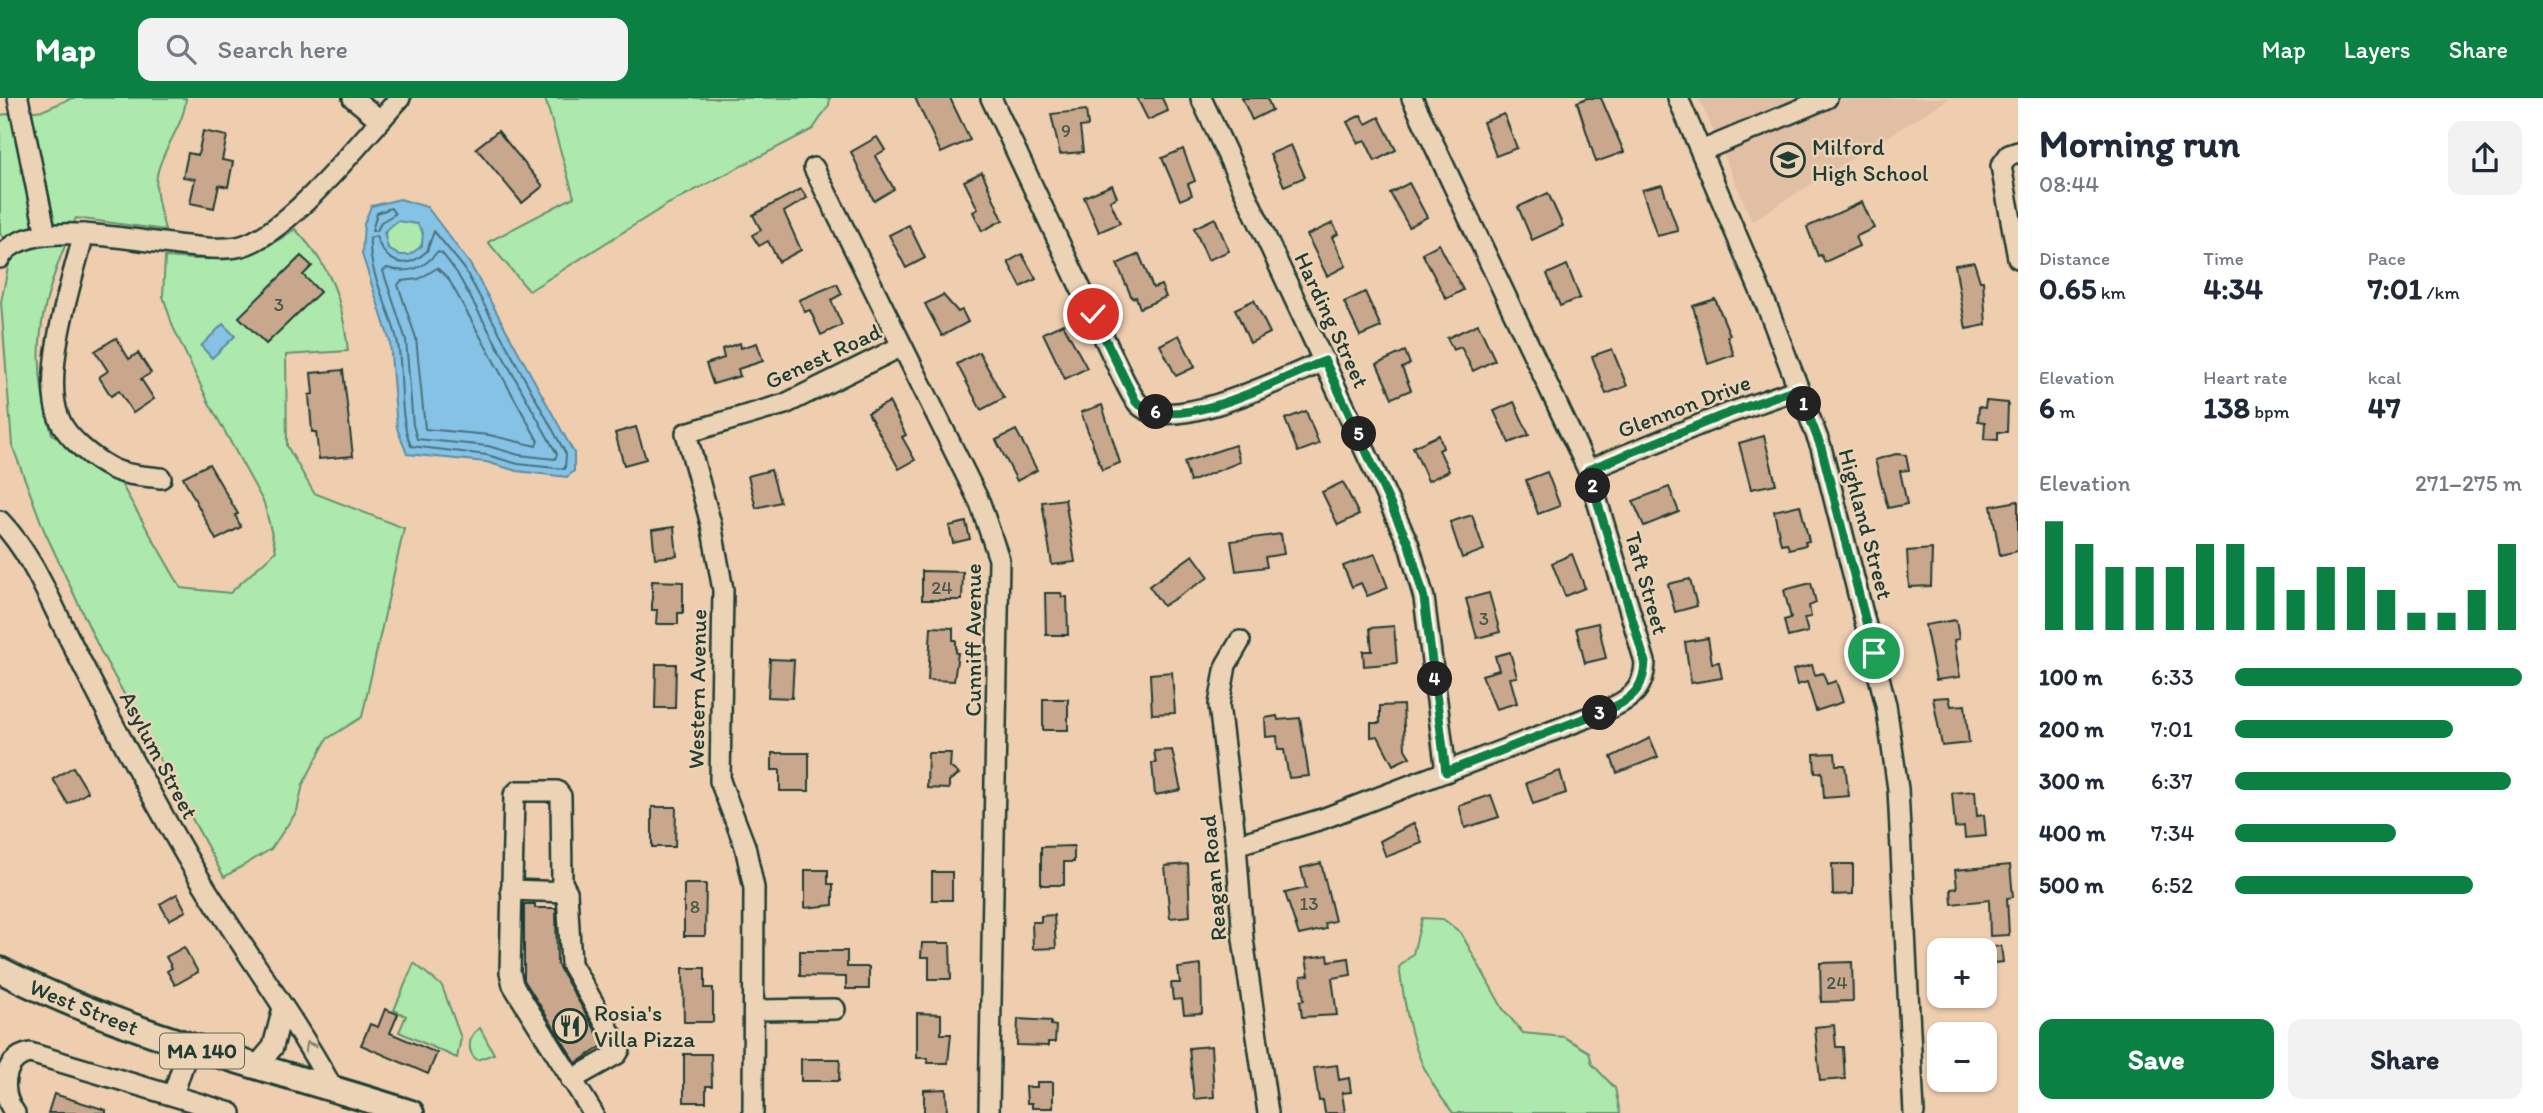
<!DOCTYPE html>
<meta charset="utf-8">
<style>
:root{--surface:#fff;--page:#f2f2f3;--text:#1f2937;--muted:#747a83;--accent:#0b8043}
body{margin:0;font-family:Itim,sans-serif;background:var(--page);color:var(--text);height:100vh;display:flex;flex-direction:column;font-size:26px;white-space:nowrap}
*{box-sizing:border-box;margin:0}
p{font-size:23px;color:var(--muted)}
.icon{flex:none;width:38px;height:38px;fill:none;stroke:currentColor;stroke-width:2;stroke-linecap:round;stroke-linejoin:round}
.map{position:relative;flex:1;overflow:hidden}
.panel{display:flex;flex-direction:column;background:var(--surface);width:525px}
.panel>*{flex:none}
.fabs{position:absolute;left:1927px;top:840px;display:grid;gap:14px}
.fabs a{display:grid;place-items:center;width:70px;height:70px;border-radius:14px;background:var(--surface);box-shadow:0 2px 5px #0004;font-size:35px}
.pin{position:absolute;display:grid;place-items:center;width:60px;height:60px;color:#fff;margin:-30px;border:4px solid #fff;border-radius:50%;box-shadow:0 2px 7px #0007}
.km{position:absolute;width:35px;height:35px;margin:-18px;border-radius:50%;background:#222;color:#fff;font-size:19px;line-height:35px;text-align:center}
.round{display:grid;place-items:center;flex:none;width:74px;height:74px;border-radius:14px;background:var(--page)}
.head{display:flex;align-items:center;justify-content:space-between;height:119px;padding:0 21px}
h1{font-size:38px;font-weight:700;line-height:52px}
.stats{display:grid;grid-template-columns:repeat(3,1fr);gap:10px;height:119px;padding:7px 21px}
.stats div{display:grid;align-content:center}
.stats b{font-size:30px;font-weight:700}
.stats small{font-size:19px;font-weight:400}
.stats p{font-size:19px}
.chart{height:196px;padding:14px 21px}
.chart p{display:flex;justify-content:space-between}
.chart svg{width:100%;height:126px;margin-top:7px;stroke:var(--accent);stroke-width:6}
.primary-button{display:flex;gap:14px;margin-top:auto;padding:14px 21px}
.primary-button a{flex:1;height:80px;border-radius:14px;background:var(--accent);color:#fff;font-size:28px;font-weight:700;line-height:80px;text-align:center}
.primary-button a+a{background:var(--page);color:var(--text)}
ul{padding:0 21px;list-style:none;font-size:23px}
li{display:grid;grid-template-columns:112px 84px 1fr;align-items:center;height:52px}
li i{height:18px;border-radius:9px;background:var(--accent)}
header{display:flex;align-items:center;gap:42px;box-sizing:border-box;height:98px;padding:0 35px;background:var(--accent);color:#fff}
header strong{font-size:33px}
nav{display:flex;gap:38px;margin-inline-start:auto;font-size:24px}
.search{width:490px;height:63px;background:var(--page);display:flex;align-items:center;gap:18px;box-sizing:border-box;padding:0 24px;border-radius:14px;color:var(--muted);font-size:26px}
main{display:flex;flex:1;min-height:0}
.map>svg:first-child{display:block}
</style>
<header>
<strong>Map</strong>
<div class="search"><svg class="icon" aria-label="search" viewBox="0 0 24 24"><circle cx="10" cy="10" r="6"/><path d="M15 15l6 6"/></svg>Search here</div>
<nav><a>Map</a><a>Layers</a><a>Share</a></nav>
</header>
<main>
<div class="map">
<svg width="2018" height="1015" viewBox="0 0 2018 1015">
<rect width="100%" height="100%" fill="#efceb0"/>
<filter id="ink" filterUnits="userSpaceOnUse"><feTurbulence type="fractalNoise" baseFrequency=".0143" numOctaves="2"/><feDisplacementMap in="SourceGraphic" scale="14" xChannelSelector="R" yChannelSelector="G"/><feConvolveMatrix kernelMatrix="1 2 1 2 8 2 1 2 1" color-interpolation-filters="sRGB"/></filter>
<g filter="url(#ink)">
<path fill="#e0bfa4" d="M1699 0H1950L1752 123Z"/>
<g fill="#ade8ad" stroke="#669270" stroke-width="2">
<path d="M72 0H186C184 29 162 50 157 77 154 95 161 115 165 132L76 120C43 200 26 250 52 336L120 384 181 490 230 495 276 453 264 405 208 303 173 229 163 198 165 159C218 163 249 165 295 131 332 170 342 200 348 253L286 257 287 348 314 395 404 430 362 619 327 641 303 686 297 713 271 751 224 779 100 552 44 432 12 347 1 204 9 165 19 153 0 136V17L44 12Z"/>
<path d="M545 0H830L829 7 813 31 668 106 529 193 488 144 574 99Z"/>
<circle cx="404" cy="139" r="19"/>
<path d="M1422 820 1443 821 1461 835 1503 911 1523 935 1564 939 1589 954 1592 966 1615 990 1620 1015H1453C1413 966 1409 930 1399 869L1413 856Z"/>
<path d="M414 865 442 888 461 940 457 960 399 934 406 918 394 912Z"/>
<path d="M480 930 494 956 477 962C466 954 468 937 480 930Z"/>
</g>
<g fill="#86c2e6" stroke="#5d8d9f" stroke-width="2" fill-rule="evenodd">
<path d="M400 101 427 109 470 166 574 355V373L567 379 517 373 486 364 407 356 397 330 390 244 362 156 364 126 371 108ZM397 123 417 126 423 134 422 148 409 157H399L388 151 384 134Z"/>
<path d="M223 226 235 238 212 260 201 248Z"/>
</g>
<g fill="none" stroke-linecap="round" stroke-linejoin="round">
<g stroke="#48727b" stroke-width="2">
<path d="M391 110 395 116 381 124 377 133H372L377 115Z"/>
<path d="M434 133 464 170 566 356 565 371 518 366 487 357 411 348C398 317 404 279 398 246 391 210 368 178 370 140L376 138C385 165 405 174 427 153Z"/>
<path d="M437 154 442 155 457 175 557 356 555 361 519 357 488 348 417 341 413 327 406 242 383 173 387 170C407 176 424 171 437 154Z"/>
<path d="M437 170 448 180 538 343 536 348 489 337 425 331 416 240 398 187 401 183 419 181Z"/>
</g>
</g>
<g fill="#c9a78d" stroke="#1f3d34" stroke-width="2">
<path d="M915 0H950L970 42 941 55Z"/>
<path d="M1137 0H1162L1168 13 1148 22Z"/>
<path d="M1242 0H1267L1272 12 1252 22Z"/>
<path d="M1587 0H1601L1624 54 1596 64 1577 4Z"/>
<path d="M1086 12 1088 28 1080 29 1083 54 1060 56 1051 16Z"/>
<path d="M1504 16 1517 50 1496 58 1483 24Z"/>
<path d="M1361 17 1366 26 1379 19 1396 52 1375 63 1365 42 1358 45 1347 24Z"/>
<path d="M203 33 227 38 222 62 233 64 228 89 219 87 214 110 190 105 195 81 183 79 188 55 198 57Z"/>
<path d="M498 33 543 88 522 105 476 50Z"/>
<path d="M877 39 885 52 875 58 894 91 874 103 851 54Z"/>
<path d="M1291 47 1305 79 1284 88 1270 56Z"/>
<path d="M1183 51 1195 83 1188 86 1192 97 1180 102 1162 60Z"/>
<path d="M982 74 1003 122 982 133 973 114 978 111 964 83Z"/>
<path d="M1409 85 1427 119 1409 129 1390 95Z"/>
<path d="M1112 87 1117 99 1110 103 1120 125 1099 134 1084 99Z"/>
<path d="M1662 87 1678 133 1657 138 1642 92Z"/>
<path d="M801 91 807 100 784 114 801 152 779 164 768 143 759 148 752 137 761 132 753 117Z"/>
<path d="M1548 95 1563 128 1532 142 1518 109Z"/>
<path d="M1862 104 1874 130 1855 139 1859 148 1825 164 1821 157 1818 158 1807 129Z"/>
<path d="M1215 120 1229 153 1208 162 1194 130Z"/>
<path d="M1333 125 1338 136 1332 139 1346 168 1327 178 1307 137Z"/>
<path d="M909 127 925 160 906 170 889 137Z"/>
<path d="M1439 146 1463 192 1446 201 1422 155Z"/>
<path d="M1022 156 1036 181 1021 189 1008 164Z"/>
<path d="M1139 156 1153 190 1161 187 1166 199 1140 210 1136 199 1132 200 1117 166Z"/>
<path d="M301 158 312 168 303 177 320 194 266 246 239 219Z"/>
<path d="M1974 164 1980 183H1983L1986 227 1966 231 1955 167Z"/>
<path d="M1567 167 1580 200 1560 208 1547 176Z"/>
<path d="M837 186 842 196 831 202 842 227 821 237 810 212 805 214 799 202Z"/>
<path d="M1365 194 1381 229 1360 238 1344 204Z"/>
<path d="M943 197 958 214 962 212 968 224 942 238 925 206Z"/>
<path d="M1715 201 1730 237 1727 238 1734 257 1708 266 1693 208Z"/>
<path d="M1254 202 1270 235 1250 245 1235 211Z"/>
<path d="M1063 226 1087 270 1065 281 1043 235Z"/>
<path d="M1478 226 1495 262 1473 273 1461 249 1453 252 1447 240Z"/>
<path d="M1179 237 1195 269 1176 278 1160 247Z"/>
<path d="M116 240 129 261 138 255 151 275 141 281 154 301 133 315 119 293 111 298 99 279 108 273 95 253Z"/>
<path d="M740 245 741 250 757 245 763 263 738 271 740 278 713 286 706 266 724 260 722 251Z"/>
<path d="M1612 251 1627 288 1606 296 1592 258Z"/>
<path d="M1405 253 1410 266 1402 270 1411 292 1392 300 1377 266Z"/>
<path d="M979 254 1004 300 981 312 957 266Z"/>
<path d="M343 272 353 358 319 361 316 334H312L309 297 313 296 311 275Z"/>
<path d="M1986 303 2008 305 2007 334H1998V342L1984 341 1985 324 1978 323 1979 309 1985 310Z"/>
<path d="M889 304 906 337 902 339 915 362 899 371 868 315Z"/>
<path d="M1514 304 1529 337 1509 345 1494 313Z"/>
<path d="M1102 307 1120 365 1102 372 1081 314Z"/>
<path d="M1306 313 1319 346 1298 354 1285 321Z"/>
<path d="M636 329 646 361 624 367 615 335Z"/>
<path d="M1016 332 1037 372 1017 383 996 342Z"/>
<path d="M1439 337 1443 350 1439 352 1449 373 1428 383 1413 349Z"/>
<path d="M1764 338 1776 386 1751 391 1739 345Z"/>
<path d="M1235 347 1240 364 1190 384 1184 364Z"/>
<path d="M1896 356 1906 357 1909 372 1900 373 1907 406 1888 410 1875 362Z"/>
<path d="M209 366 238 416 235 417 241 429 216 442 183 379Z"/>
<path d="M771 372 780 404 756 410 748 378Z"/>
<path d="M1547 374 1560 408 1538 416 1526 382Z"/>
<path d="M1343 384 1359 417 1338 427 1322 394Z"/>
<path d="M1669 389 1679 414 1644 428 1633 403Z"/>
<path d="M1065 401 1075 464 1052 467 1042 404Z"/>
<path d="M2018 403V453L2000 457 1991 408Z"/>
<path d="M1800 407 1809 443 1805 444 1806 447 1789 451 1787 445 1781 446 1774 413Z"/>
<path d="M1472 417 1484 452 1462 460 1450 424Z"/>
<path d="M966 424 970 441 953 445 949 428Z"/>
<path d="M674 429 677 458 655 460 652 432Z"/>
<path d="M1281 436 1284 456 1265 459 1267 469 1236 473 1231 443Z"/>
<path d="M1932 451 1931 488 1909 489 1907 453Z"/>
<path d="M1375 456 1388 490 1367 498 1361 485 1352 489 1343 468Z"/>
<path d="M1572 456 1585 490 1565 498 1552 465Z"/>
<path d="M1193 457 1209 479 1163 508 1149 488Z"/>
<path d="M922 473 963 474 962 502H922Z"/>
<path d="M1690 481 1697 508 1675 514 1668 486Z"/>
<path d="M652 483 683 484V515H678V526H656L657 512H652Z"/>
<path d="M1811 485 1816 505 1809 508 1811 519 1804 520 1808 534 1788 539 1784 522 1791 520 1784 492Z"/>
<path d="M1045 495H1061L1062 499H1067L1068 537H1046Z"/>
<path d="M1489 495 1500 534 1477 540 1466 501Z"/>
<path d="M1956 522 1959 541 1954 542 1960 579 1936 582 1925 527Z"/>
<path d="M1598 525 1606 560 1585 565 1576 530Z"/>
<path d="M1394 528 1397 565 1364 568 1363 553H1372L1370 530Z"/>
<path d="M931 529 953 530V542H956V555H958L954 583 928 582Z"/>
<path d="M1708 540 1712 565 1719 564 1722 580 1691 585 1685 544Z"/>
<path d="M1510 554 1517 579 1510 580 1517 605 1496 611 1482 577 1499 572 1495 558Z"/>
<path d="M770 561 794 562 792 600 768 599Z"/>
<path d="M656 566H676L675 610H655Z"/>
<path d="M1812 567 1815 577 1823 575 1827 586 1836 583 1843 604 1816 613 1807 584 1797 587 1793 572Z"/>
<path d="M1172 574 1175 615 1152 616 1150 576Z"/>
<path d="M1949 599 1951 608 1965 607 1969 645 1942 648 1933 600Z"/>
<rect x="1043" y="601" width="25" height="31"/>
<path d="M1403 607 1405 651 1410 659 1393 667 1378 638 1371 639V625H1380V608Z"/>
<path d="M1277 618 1278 622 1300 620 1309 678 1289 680 1284 652H1278L1277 638 1266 639 1265 620Z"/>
<path d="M1650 640 1658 659 1617 675 1611 659Z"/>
<path d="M1172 652 1181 692 1155 697 1152 665H1156L1154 653Z"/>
<path d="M772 655H809V693H780V672H772Z"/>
<path d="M928 655H951L950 669 959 676 949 683V691L927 690Z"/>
<path d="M1835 655 1836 667H1845L1849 698 1824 700 1822 674 1815 675 1814 656Z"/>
<path d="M73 669 88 694 68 706 53 681Z"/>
<path d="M1560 673 1566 695 1533 706 1526 685Z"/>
<path d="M1975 693 1977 718 1984 717 1986 738 1965 740 1964 729 1955 730 1952 695Z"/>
<path d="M1491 697 1499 719 1465 730 1459 708Z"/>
<path d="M652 709H676L675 749H652Z"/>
<path d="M1414 725 1422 745 1386 759 1380 743Z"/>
<path d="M1074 748V764H1064V787H1041V749Z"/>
<path d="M1321 765 1335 823 1325 825 1326 831 1299 837 1285 795 1306 790 1301 770Z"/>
<path d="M1188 766 1190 818 1170 820 1165 768Z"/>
<path d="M1832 766H1853V796L1833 797Z"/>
<path d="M2010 767 2013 799 2007 800 2009 837 1990 838 1989 802 1952 806 1951 791 1957 790 1955 772Z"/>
<path d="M805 772H828V786H833V807L805 810Z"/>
<rect x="932" y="774" width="20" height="28"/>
<path d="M684 786H706L705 838H684Z"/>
<path d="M177 796 186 813 169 822 160 806Z"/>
<path d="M524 806H535V810H556L557 866 604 947 576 965 524 882Z"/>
<path d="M1054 817 1056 850 1033 851 1032 824H1041V818Z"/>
<path d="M922 845H950L951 881H929V859H921Z"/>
<path d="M2001 848 2003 864 1984 866V850Z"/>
<path d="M184 849 198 874 175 887 167 873 172 870 166 859Z"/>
<path d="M800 853H847V869H869V891H846V879L800 878Z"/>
<path d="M1328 857 1329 863 1349 860 1351 877 1332 880 1337 917 1302 919 1300 903 1304 902 1301 878 1309 877 1306 860Z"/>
<path d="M1852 864 1853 903 1821 904 1820 865Z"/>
<path d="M1201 867 1202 915 1184 916 1182 901 1173 902 1171 885H1180L1178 870Z"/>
<path d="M683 870H705V890H713V924H684Z"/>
<path d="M385 911 398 916 390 935 437 955 428 976 361 947 370 926 378 929Z"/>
<path d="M917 915 941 916V936H951L948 965H928V960H917Z"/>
<path d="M1018 921 1051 923V927L1056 928 1055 944H1048V948L1017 947Z"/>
<path d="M1834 927 1836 949H1843L1845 981 1820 983 1815 929Z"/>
<path d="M1211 948 1214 999 1194 1001 1189 950Z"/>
<path d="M684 956H711L712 988H706V1004H684Z"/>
<path d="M801 961H840L839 983H801Z"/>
<path d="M1337 967 1339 982 1349 980 1351 994 1342 995 1345 1015H1325L1323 1002 1319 1003 1314 970Z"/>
<path d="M1037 984H1053V1010H1032V1005H1027L1026 989H1037Z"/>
<path d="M946 991 947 1015H924V992Z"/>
<path d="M54 996 106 1012V1015H48Z"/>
</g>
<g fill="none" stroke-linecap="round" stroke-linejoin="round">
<g stroke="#1f3d34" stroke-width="24">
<g id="minor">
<path d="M18 0 46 137"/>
<path d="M353 0 380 22"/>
<path d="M991 0 1123 280C1129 291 1134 305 1145 311 1184 331 1285 279 1325 263"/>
<path d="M1201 0 1409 447 1424 500 1446 674"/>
<path d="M1678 0 1768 211 1821 349 1886 607 1898 691 1914 1015"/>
<path d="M1701 53 1827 0"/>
<path d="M2018 54 2009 57 2001 68 2018 160"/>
<path d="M814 70 980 405 999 461 989 1015"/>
<path d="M84 136C72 181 41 276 59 320 66 340 95 362 113 371 128 378 145 378 161 380"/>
<path d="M0 160C31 107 183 159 237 149 285 141 365 38 400 0"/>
<path d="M1588 372 1721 318 1798 291"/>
<path d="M0 423C32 456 51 505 72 546 108 617 145 687 185 756 231 836 288 909 332 989"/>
<path d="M1240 543 1226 567 1219 607 1236 747 1243 841 1268 1015"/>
<path d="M1236 747 1322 721 1602 614C1628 603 1644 594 1645 564L1588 372 1412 0"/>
<path d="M511 792 567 794"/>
<path d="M754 912 835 911"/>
<path d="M256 969 273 949 283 910"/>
<path d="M571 982 617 956 620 951 571 866 567 794 562 784 561 698 557 693H518L514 697 510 874 513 887 593 1015"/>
<path d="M173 997 189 949"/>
<path d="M15 1015C0 997 1 960 30 955L231 1015"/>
<path d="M753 1015 754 790 745 748 720 683 723 492 711 426 686 335 785 306 900 249"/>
</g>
</g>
<g stroke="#1f3d34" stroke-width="30">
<path id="major" d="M0 872C130 939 272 970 411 1015"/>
</g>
<use href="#minor" stroke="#edd3b5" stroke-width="19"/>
<use href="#major" stroke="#edd3b5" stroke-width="24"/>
</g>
<defs><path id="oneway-chevron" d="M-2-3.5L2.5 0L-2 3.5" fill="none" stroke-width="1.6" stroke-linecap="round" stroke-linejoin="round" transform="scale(1.75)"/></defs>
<use stroke="#7c806e" href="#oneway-chevron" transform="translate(309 948) rotate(-119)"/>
</g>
<g fill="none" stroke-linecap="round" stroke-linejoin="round" filter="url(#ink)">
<g stroke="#fff" stroke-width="14">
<path id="route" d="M1093 216 1136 304C1177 339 1281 280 1325 263L1409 447 1424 500 1446 674 1616 608C1636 598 1644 586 1645 564L1588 372 1721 318 1798 290 1821 349 1874 555"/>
</g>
<use href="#route" stroke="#0b8043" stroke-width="9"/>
</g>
<defs>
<g id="school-ring" transform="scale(1.75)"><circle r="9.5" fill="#edd3b5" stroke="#1f3d34" stroke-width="1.5"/><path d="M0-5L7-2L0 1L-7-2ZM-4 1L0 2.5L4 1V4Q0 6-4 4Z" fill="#1f3d34"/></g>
<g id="restaurant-ring" transform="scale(1.75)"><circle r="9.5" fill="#edd3b5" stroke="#1f3d34" stroke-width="1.5"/><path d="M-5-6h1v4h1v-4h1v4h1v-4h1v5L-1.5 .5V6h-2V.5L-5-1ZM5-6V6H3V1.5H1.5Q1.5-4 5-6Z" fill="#1f3d34"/></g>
</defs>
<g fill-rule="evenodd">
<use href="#school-ring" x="1788" y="62"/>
<use href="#restaurant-ring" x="570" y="928"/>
</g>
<g text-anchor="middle" stroke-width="5" stroke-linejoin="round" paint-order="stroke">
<g font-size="19" fill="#4a584a">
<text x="1066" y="39">9</text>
<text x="279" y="213">3</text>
<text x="942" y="496">24</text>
<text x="1484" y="527">3</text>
<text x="1309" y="812">13</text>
<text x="695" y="815">8</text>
<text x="1837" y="891">24</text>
</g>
<rect fill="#edd3b5" stroke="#5d6a5b" stroke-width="2" x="160" y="935.5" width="84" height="35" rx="5"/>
<g font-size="21" font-weight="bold" fill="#1f3d34">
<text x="202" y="960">MA 140</text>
</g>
<g font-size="23" fill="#1f3d34" stroke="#edd3b5" text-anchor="start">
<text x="1812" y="57">Milford<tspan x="1812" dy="26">High School</tspan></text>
<text x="594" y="923">Rosia's<tspan x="594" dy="26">Villa Pizza</tspan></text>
</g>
<g font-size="23" fill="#1f3d34" stroke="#edd3b5">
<text transform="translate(1332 222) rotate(65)" y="8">Harding Street</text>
<text transform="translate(823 258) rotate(-25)" y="8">Genest Road</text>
<text transform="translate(1684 308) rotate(-21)" y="8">Glennon Drive</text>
<text transform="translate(1866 426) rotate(75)" y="8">Highland Street</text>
<text transform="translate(1647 485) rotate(74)" y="8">Taft Street</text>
<text transform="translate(973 542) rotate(-90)" y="8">Cunniff Avenue</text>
<text transform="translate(697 591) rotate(-89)" y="8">Western Avenue</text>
<text transform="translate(159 657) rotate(62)" y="8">Asylum Street</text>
<text transform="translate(1213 780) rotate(-95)" y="8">Reagan Road</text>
<text transform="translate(84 909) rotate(22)" y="8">West Street</text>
</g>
</g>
</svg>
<div class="fabs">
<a>+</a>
<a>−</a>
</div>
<div class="pin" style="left:1874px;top:555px;background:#1e9e55"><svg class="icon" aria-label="arrive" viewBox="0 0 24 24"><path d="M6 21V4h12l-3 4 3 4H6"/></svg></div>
<div class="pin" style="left:1093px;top:216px;background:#d93025"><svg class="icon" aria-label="check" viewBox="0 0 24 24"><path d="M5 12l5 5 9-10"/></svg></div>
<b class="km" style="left:1804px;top:306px">1</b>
<b class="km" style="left:1593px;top:388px">2</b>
<b class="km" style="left:1600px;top:615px">3</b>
<b class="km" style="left:1435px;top:581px">4</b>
<b class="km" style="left:1359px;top:336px">5</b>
<b class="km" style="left:1156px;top:314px">6</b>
</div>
<section class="panel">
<div class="head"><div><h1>Morning run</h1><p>08:44</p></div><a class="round"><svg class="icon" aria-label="share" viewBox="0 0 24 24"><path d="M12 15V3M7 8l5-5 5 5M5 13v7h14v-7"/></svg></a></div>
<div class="stats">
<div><p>Distance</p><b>0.65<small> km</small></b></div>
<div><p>Time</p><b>4:34</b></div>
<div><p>Pace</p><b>7:01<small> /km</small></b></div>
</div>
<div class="stats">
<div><p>Elevation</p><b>6<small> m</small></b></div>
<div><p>Heart rate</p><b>138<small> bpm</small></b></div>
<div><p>kcal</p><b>47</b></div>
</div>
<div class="chart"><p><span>Elevation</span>271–275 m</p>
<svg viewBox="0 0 160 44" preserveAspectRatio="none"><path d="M5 44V6M15 44V14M25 44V22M35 44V22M45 44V22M55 44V14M65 44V14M75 44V22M85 44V30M95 44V22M105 44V22M115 44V30M125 44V38M135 44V38M145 44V30M155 44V14"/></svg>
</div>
<ul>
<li><b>100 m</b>6:33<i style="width:100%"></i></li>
<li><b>200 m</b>7:01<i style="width:76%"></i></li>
<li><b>300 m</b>6:37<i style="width:96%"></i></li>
<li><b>400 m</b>7:34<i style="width:56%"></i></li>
<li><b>500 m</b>6:52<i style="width:83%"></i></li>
</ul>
<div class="primary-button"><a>Save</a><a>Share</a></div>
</section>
</main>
